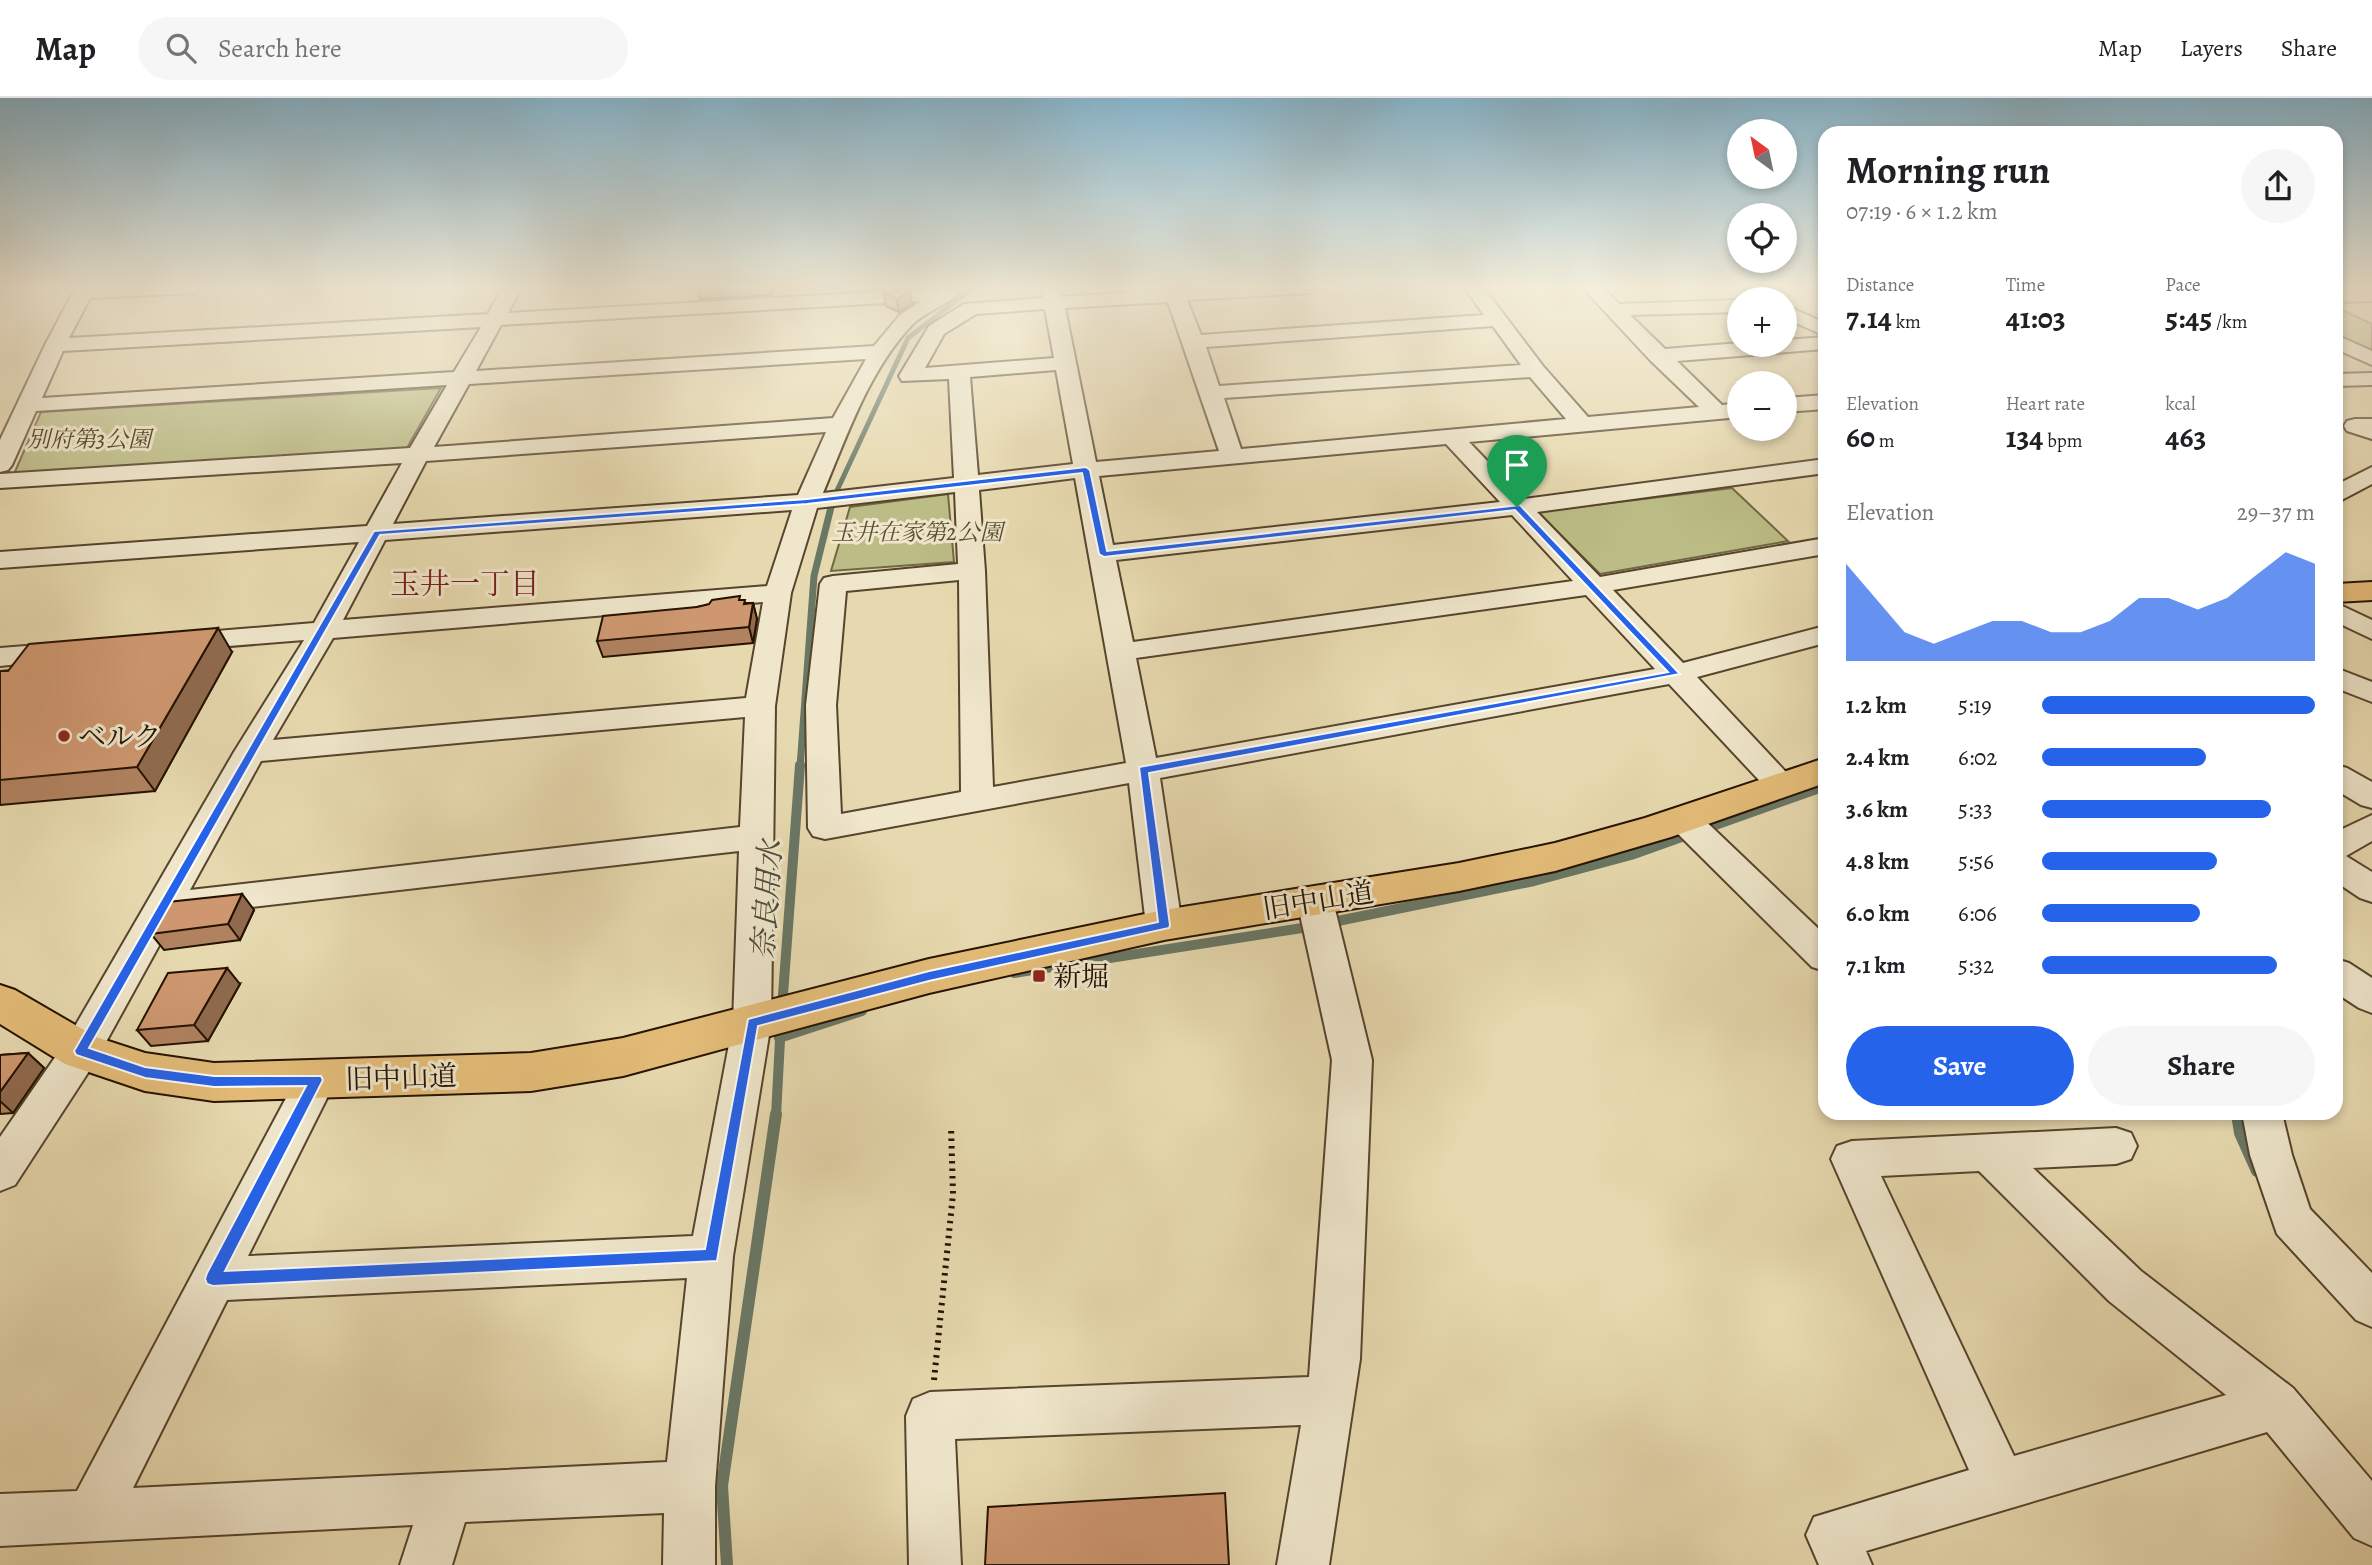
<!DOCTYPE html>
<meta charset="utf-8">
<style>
:root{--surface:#fff;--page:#f6f6f6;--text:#202124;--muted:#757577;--line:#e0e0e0;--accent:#2563eb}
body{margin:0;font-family:Alegreya,"Noto Serif JP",serif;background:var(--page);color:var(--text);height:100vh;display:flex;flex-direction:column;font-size:26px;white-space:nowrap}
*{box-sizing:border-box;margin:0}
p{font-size:23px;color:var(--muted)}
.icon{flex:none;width:38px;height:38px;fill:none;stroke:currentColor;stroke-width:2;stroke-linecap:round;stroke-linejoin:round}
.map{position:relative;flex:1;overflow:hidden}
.drawer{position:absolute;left:1818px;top:28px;width:525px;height:994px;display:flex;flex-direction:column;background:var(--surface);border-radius:21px;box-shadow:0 4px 10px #0003}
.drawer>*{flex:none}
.needle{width:46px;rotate:327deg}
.tools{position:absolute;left:1727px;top:21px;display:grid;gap:14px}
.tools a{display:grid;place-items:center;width:70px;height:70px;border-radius:50%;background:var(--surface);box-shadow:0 4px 10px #0003;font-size:35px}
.pin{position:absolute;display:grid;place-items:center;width:60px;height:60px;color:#fff;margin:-72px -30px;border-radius:50% 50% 50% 0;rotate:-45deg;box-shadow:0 0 7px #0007}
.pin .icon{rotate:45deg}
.round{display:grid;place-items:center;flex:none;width:74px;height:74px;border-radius:37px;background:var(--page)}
.overview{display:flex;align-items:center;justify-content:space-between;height:119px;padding:0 28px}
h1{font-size:38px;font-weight:700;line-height:52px}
.figures{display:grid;grid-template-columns:repeat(3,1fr);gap:10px;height:119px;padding:7px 28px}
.figures div{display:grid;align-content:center}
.figures b{font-size:30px;font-weight:700}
.figures small{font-size:19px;font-weight:400}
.figures p{font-size:19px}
.chart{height:196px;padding:14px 28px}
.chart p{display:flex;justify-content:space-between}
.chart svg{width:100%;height:126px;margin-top:7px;fill:var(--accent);opacity:.7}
.button{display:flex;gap:14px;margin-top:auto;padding:14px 28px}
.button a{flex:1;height:80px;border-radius:42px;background:var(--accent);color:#fff;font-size:28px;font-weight:700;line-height:80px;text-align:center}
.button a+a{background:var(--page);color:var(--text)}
ul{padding:0 28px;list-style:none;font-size:23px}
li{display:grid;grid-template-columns:112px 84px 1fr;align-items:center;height:52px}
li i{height:18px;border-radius:9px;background:var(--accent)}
header{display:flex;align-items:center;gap:42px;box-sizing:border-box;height:98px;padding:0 35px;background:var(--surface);border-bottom:2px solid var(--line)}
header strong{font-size:33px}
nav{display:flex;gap:38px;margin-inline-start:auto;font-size:24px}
.search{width:490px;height:63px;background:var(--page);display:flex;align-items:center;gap:18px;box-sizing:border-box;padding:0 24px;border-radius:38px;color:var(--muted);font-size:26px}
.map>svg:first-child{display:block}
</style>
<header>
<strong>Map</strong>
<div class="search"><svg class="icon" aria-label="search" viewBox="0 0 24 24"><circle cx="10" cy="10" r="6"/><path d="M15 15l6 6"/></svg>Search here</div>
<nav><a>Map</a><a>Layers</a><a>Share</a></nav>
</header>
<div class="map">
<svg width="2372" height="1467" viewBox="0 0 2372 1467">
<rect width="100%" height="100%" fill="#e7d9af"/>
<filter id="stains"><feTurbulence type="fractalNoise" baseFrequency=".00286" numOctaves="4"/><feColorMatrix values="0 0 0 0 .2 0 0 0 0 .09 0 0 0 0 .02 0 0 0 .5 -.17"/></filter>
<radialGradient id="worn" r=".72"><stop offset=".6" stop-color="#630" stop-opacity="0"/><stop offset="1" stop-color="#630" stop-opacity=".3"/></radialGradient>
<g fill="#bcbd86" stroke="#706844" stroke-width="2">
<path d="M2336 209 2372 226V256L2336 238Z"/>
<path d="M441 290 407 350 14 376 41 314Z"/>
<path d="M1732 390 1788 443 1600 476 1538 414Z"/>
<path d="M948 396 954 464 831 473 850 409Z"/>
</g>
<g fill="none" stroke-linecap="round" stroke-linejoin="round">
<path stroke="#697765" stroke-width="5" d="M834 399 908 240 974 189"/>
<path stroke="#697765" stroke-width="7" d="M800 669 814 478 834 397"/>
<g stroke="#697765" stroke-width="10">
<path d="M1328 825 1534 783 1631 757 1825 688"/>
<path d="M1014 875 1315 828"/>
<path d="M782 910 800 667"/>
<path d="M779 940 862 913"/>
<path d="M2237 1015V1018"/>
<path d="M776 1018 781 923"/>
</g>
<g stroke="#697765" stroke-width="12">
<path d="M2237 1016 2240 1035 2257 1073"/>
<path d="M727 1467 722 1388 776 1016"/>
</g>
<g stroke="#56442c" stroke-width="4">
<g id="minor">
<path d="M76 189H203L194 195 90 200 69 240 488 216 503 189H522L508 215 930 191 937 193 943 189H965C952 206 927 212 912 227 869 272 847 338 823 395L954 380 949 281 902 283 899 278 929 228 964 206 1043 200 1042 189H1060L1062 199 1164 192 1163 189H1320L1311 195 1187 202 1201 237 1484 217 1464 189H1483L1543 268 1588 319 1699 309 1650 262 1582 189H1602L1619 206 1740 202V214L1630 217 1665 251 1740 245 1785 247V242L1825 239V251L1677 263 1722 307 1740 305V319L1469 344 1524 401 1825 361V375L1537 414 1600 479 1825 440V456L1613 492 1683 565 1825 528V545L1697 579 1798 687 1793 695 1782 698 1771 695 1669 586 1160 680 1182 827 1177 836 1164 840 1151 836 1146 827 1129 685 825 741 813 738 808 730 806 607 820 486 824 480 833 478 958 466 955 394 817 410 791 495 775 608 771 925 733 1158 715 1388V1467H663L664 1415 465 1424 452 1467H400L413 1427 0 1448V1396L77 1393 302 970 316 965 330 970 336 982 248 1158 693 1138 733 925 739 753 199 815 187 811 183 804 95 964 15 1087 0 1093V1039L67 942 234 654 304 542 180 552 170 550 166 544 170 538 180 536 314 525 359 444 0 470V454L367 428 402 365 0 390V376L410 350 447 287 36 313 12 367 8 372 0 374V342L45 247ZM921 203 900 217 874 248 476 273 501 227ZM1168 204 1219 353 1096 364 1065 210ZM1045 211 1054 260 925 270 944 236 976 216ZM1493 228 1521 267 1219 288 1206 249ZM481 229 454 274 42 300 63 253ZM866 261 833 320 434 349 469 286ZM1056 272 1073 366 978 377 970 279ZM1530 279 1566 321 1241 351 1224 300ZM826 334 798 397 393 426 426 363ZM1446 346 1500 404 1113 447 1099 378ZM1075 380 1126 665 993 689 985 473 979 392ZM792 412 767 488 343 522 385 442ZM1512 417 1573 483 1133 544 1116 462ZM959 482 961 694 841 716 836 607 846 493ZM1586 497 1655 571 1156 660 1136 560ZM763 504 746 600 273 642 333 540ZM745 619 740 729 190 792 261 663ZM687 1180 667 1364 133 1390 227 1202Z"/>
<path d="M2372 191V203L2336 204V192Z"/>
<path d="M1785 207 1825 225V238L1785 220Z"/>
<path d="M2336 237 2372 253V267L2336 251Z"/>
<path d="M2372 275V287L2336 288V276Z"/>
<path d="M1825 297V311L1785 314V300Z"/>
<path d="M2355 321H2372V341L2347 333 2344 328 2347 323Z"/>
<path d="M2372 369V386L2336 405V387Z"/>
<path d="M2336 505 2372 522V541L2336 524Z"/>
<path d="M64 545 74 548 78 554 74 560 0 568V550Z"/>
<path d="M2336 570 2372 584V604L2336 590Z"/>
<path d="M2336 667 2347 670 2372 684V710L2361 707 2336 692Z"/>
<path d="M1683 710 1695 713 1825 837V873L1812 869 1671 729 1667 721 1671 713Z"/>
<path d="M2372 717V743L2346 758 2372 774V804L2360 800 2336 784V734Z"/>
<path d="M1315 790 1327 794 1333 803 1372 962 1360 1261 1329 1467H1277L1301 1327 955 1341 961 1467H909L906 1318 913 1301 930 1294 1309 1279 1332 962 1297 803 1303 794Z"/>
<path d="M2336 861 2349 865 2372 880V915L2359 910 2336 895Z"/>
<path d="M2242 1015H2282L2292 1057 2310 1111 2372 1175V1229L2356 1222 2277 1136 2250 1057Z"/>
<path d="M2116 1030 2131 1035 2137 1048 2131 1061 2116 1066 2033 1070 2141 1173 2293 1290 2372 1383V1448L2354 1440 2267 1334 1866 1453 1872 1467H1819L1806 1437 1814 1419 1969 1372 1831 1061 1837 1048 1852 1043ZM1979 1073 2109 1203 2226 1297 2014 1358 1881 1078Z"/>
</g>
</g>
<g stroke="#251201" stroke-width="4">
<g id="major">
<path d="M2372 484V502L2336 504V486Z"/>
<path d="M1825 660V685L1671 739 1555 773 1459 793 1164 842 929 895 623 978 531 993 214 1003 145 993 65 966 0 926V887L15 892 96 939 145 955 214 965 531 955 623 940 929 861 1164 812 1459 765 1555 745 1645 720Z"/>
</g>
</g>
<path stroke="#251201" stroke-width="6" stroke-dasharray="2.5 5" stroke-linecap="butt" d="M934 1282 953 1096 951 1028"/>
<use href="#minor" fill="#efe6cb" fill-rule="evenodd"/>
<use href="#major" fill="#e4bc78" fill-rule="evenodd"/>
</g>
<g fill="#b18260" stroke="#251201" stroke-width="2">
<path d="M697 189H774L772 197 700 201Z"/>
<path d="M884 195 912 206 899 214 886 208Z"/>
<path d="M741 502 746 505H753L757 521 753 545 603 559 597 543 697 509Z"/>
<path d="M232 554 155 693 0 707V573Z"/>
<path d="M242 796 254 812 240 842 164 852 151 836Z"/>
<path d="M240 886 208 943 151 948 137 932Z"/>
<path d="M28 955 44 970 13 1015 0 1016V957Z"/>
</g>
<g fill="#906a4e" stroke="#251201" stroke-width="2">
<path d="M910 193 912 206 899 214 897 201Z"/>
<path d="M753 505 757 521 753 545 749 529Z"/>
<path d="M218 530 232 554 155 693 137 669Z"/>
<path d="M242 796 254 812 240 842 228 826Z"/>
<path d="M227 870 240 886 208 943 194 927Z"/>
<path d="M28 955 44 970 13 1015 0 1003V994Z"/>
</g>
<g fill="#ce9770" stroke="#251201" stroke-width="2">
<path d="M910 193 897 201 884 195Z"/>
<path d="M740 498 739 502H745L744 506 753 505 749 529 597 543 603 518 697 509 709 506 712 502Z"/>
<path d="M218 530 137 669 0 682V573H8L29 546Z"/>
<path d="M242 796 228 826 151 836 168 804Z"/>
<path d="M227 870 194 927 137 932 168 875Z"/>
<path d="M28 955 13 976 0 994V957Z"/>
<path d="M1225 1395 1229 1467H985L988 1409Z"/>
</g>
<linearGradient id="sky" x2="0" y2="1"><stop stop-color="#87b6ce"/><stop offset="0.48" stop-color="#f4eedb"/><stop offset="1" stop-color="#f4eedb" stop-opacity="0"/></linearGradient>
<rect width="2372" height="395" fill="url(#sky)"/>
<path fill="#2563eb" stroke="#fff" stroke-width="2" fill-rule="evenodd" d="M1086 369 1090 372 1107 453 1520 407 1680 576 1149 675 1170 827 1169 830 929 883 758 928 717 1163 213 1188 207 1186 205 1181 207 1175 306 988 214 989 145 980 76 957 74 953 374 433 807 401ZM1082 375 1099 456 1104 459 1515 412 1668 574 1139 669 1158 824 929 873 748 921 705 1151 225 1173 323 982 321 978H214L145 969 89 950 380 437 807 406Z"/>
<g fill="#8f2418" stroke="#efe6cb" stroke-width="2.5">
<circle cx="64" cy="638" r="7"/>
<rect x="1032" y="871" width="14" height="14" rx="3.5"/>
</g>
<g text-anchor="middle" stroke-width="6" stroke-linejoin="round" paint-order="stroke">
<g font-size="23" font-style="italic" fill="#5a4e30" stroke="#efe6cb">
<text x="89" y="349">別府第3公園</text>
<text x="917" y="442">玉井在家第2公園</text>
</g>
<g font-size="28" fill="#251201" stroke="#efe6cb" text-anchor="start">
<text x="78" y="648">ベルク</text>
<text x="1053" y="888">新堀</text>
</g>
<g font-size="28" fill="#251201" stroke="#efe6cb">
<text transform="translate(1318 802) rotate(-9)" y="10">旧中山道</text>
<text transform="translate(401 979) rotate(-2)" y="10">旧中山道</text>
</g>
<g font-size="30" fill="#7a1f14" stroke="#efe6cb">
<text x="465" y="496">玉井一丁目</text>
</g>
<g font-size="30" font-style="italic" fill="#4d4d3b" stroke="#efe6cb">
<text transform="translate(767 802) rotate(-86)" y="10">奈良用水</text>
</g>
</g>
<rect width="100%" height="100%" filter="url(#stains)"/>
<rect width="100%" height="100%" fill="url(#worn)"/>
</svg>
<div class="tools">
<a><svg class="needle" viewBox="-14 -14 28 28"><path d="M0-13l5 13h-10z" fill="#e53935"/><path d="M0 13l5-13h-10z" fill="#757577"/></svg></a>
<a><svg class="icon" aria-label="locate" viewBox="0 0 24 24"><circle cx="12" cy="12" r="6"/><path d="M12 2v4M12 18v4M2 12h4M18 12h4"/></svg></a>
<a>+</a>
<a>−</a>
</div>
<div class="pin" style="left:1517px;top:409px;background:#1e9e55"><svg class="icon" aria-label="arrive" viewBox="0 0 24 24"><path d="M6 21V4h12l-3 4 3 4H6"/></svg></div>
<section class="drawer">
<div class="overview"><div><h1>Morning run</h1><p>07:19 · 6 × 1.2 km</p></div><a class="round"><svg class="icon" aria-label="share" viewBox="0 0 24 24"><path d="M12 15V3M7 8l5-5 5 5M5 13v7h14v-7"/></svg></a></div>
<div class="figures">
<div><p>Distance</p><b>7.14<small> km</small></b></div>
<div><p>Time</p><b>41:03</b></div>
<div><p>Pace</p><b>5:45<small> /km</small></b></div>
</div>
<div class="figures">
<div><p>Elevation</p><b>60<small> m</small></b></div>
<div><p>Heart rate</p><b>134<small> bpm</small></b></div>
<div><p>kcal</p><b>463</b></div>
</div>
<div class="chart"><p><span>Elevation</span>29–37 m</p>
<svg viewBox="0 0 160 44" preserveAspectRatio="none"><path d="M0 44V10L10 22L20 34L30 38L40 34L50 30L60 30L70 34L80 34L90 30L100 22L110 22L120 26L130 22L140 14L150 6L160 10V44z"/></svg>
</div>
<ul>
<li><b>1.2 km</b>5:19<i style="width:100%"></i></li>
<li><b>2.4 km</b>6:02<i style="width:60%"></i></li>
<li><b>3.6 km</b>5:33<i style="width:84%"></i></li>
<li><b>4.8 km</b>5:56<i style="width:64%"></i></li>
<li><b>6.0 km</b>6:06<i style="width:58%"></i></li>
<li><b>7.1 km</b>5:32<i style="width:86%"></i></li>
</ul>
<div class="button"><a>Save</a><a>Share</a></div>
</section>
</div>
